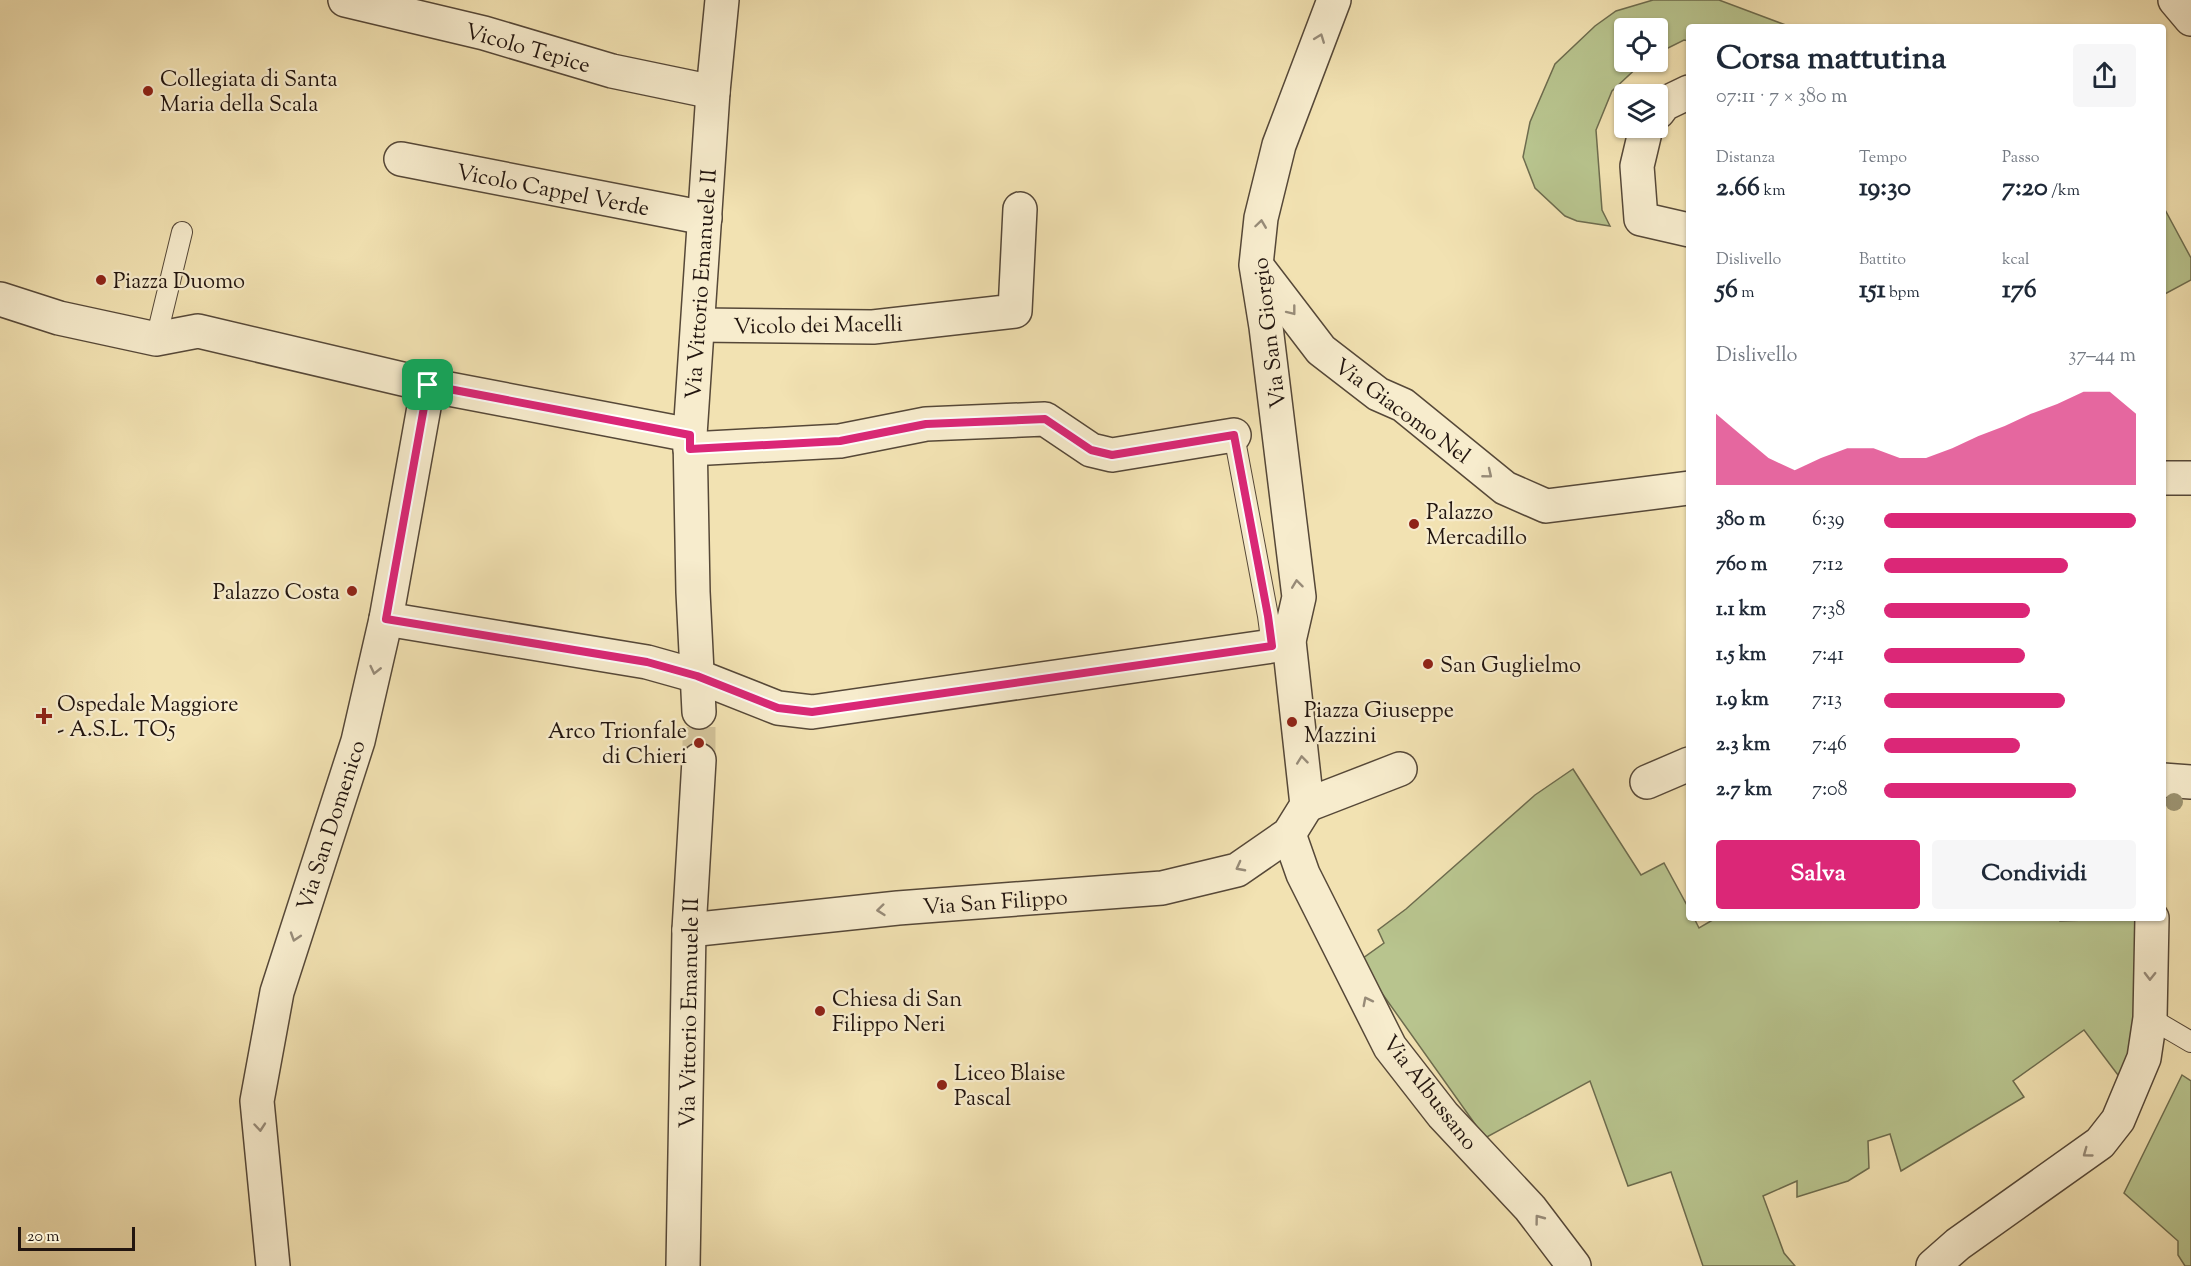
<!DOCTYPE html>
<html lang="it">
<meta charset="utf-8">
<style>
:root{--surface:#fff;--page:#f6f6f7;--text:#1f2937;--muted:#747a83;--accent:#db2777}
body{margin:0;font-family:"Sorts Mill Goudy",serif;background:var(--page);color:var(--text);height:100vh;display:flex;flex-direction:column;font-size:22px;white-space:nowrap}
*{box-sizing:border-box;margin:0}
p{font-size:20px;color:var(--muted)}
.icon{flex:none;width:33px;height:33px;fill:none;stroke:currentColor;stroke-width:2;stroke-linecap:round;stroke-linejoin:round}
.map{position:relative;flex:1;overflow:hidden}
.panel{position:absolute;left:1686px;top:24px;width:480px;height:897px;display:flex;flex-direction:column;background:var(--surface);border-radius:6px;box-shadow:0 2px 4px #0004}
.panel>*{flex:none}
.fabs{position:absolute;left:1614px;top:18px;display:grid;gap:12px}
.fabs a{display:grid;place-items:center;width:54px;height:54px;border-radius:6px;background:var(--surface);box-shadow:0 2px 4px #0004;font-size:30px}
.scale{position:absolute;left:18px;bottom:15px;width:117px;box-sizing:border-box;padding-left:6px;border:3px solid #22150f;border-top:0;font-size:16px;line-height:21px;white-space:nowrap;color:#22150f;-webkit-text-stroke:4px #f7eccd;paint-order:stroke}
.pin{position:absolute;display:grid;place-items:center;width:51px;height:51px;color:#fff;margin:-26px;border-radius:12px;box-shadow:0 3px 9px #0006}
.round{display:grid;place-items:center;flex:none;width:63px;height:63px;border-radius:6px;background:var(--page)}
.headline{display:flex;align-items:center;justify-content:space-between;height:102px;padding:0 30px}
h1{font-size:33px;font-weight:700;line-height:45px}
.metrics{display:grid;grid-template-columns:repeat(3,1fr);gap:9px;height:102px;padding:6px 30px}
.metrics div{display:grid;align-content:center}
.metrics b{font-size:26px;font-weight:700}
.metrics small{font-size:16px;font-weight:400}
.metrics p{font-size:16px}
.chart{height:168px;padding:12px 30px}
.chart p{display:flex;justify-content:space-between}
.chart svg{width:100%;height:108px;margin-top:6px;fill:var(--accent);opacity:.7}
.cta{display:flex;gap:12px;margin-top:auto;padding:12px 30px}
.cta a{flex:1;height:69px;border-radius:6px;background:var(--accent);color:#fff;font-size:24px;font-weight:700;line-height:69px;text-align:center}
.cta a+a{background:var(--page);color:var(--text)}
ul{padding:0 30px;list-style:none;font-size:20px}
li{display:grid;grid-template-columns:96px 72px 1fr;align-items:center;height:45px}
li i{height:15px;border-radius:8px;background:var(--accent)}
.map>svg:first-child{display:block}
</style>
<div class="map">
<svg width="2191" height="1266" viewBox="0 0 2191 1266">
<rect width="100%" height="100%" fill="#f2e2b2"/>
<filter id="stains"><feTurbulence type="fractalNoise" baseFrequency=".00333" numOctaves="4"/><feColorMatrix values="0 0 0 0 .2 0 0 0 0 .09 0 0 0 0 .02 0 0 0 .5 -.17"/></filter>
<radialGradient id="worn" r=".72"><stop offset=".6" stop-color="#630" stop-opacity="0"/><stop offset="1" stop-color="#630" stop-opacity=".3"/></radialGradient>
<g fill="#b8c48e" stroke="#6d6c4e" stroke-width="1.5">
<path d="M1653 0H1719L1791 27H1689V41L1684 40 1658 53V28H1624V62H1643L1612 91 1596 130 1602 210 1610 226 1577 221 1565 216 1535 188 1523 157 1530 122 1555 64 1595 26 1616 11Z"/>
<path d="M2163 206 2191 258V280L2163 295Z"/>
<path d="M1573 769 1641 875 1664 863 1689 909V918H1694L1699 928 1716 918H2060V921L2139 918 2133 1030 2124 1079H2121L2084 1030 2013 1081 2024 1097 1901 1171 1890 1134 1868 1141 1869 1168 1848 1181 1797 1197V1181L1763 1196 1784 1253 1795 1266H1703L1671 1172 1628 1186 1590 1081 1485 1138 1359 961 1384 943 1378 930 1406 909 1535 795Z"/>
<path d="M2182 1075 2191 1081V1266H2185L2178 1255V1241L2124 1193Z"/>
</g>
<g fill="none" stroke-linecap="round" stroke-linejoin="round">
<path stroke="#d3c39a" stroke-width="33" stroke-dasharray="33 16" stroke-linecap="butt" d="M699 760V712"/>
<g stroke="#564838" stroke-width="22">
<g id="lane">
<path d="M156 339 182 232"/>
<path d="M1234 435 1268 616 1272 646"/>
<path d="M2150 1018 2191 1042"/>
</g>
</g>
<g stroke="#564838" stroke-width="36">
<g id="street">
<path d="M345 0 484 33 612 71 713 92"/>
<path d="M2175 0 2191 19"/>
<path d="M1658 112 1664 104 1689 92"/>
<path d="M1646 128 1637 166 1641 219 1689 230"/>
<path d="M401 159 705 218"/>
<path d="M1259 269 1321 350 1378 394 1403 405 1505 488 1546 506 1689 488"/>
<path d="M0 299 59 318 156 339 198 331 428 385 690 435"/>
<path d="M698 325 873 327 1015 311 1020 209"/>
<path d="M690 449 840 441 926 424 1045 419 1091 450 1112 455 1234 435"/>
<path d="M2163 478H2191"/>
<path d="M386 619 647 662 697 676 778 708 812 712 1272 646 1289 641"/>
<path d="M699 712 693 592 690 435 713 92 722 0"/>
<path d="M2163 780 2191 782"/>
<path d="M1647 782 1689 764"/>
<path d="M1307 805 1400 769"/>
<path d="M1289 834 1303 874 1390 1047 1443 1115 1530 1208 1574 1266"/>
<path d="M689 930 898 908 1162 888 1237 870 1289 834 1307 805 1289 641 1299 597 1266 327 1256 265 1261 218 1279 145 1334 0"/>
<path d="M273 1266 257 1101 277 992 358 741 386 619 428 385"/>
<path d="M683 1266 689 930 699 760"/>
<path d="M1933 1266 1958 1244 2100 1143 2118 1120 2144 1058 2150 1018 2152 918"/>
</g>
</g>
<use href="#lane" stroke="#f7eccd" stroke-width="20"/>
<use href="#street" stroke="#f7eccd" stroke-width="33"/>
</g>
<circle fill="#9c9371" cx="2174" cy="802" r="9"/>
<defs><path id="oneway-chevron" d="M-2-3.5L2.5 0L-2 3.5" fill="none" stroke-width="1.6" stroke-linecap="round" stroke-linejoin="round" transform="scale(1.5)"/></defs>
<g stroke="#978b78">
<use href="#oneway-chevron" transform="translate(1320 38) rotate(-69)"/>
<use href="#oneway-chevron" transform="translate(1261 224) rotate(-82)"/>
<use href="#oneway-chevron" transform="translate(1292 311) rotate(52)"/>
<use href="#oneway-chevron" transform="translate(1488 474) rotate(39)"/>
<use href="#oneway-chevron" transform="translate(1297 584) rotate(-97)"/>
<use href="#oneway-chevron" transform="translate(375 670) rotate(103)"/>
<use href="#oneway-chevron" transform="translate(1302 760) rotate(-96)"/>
<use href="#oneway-chevron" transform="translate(1240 867) rotate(152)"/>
<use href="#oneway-chevron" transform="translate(881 910) rotate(174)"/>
<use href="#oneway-chevron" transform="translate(295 937) rotate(108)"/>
<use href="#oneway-chevron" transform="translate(2150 976) rotate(91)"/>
<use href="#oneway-chevron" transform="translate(1367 1001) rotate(-117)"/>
<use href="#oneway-chevron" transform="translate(260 1127) rotate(85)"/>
<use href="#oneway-chevron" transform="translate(2087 1153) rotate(144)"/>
<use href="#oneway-chevron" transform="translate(1539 1219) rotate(-127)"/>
</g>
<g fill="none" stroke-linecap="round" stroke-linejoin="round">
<g stroke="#fff" stroke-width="12">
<path id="route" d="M428 385 690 435V449L840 441 926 424 1045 419 1091 450 1112 455 1234 435 1268 616 1272 646 812 712 778 708 697 676 647 662 386 619Z"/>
</g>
<use href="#route" stroke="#db2777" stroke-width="8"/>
</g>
<g fill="#8f2418" stroke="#f7eccd" stroke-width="2">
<circle cx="148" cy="91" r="6"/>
<circle cx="101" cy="280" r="6"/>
<circle cx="1414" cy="524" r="6"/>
<circle cx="352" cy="591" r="6"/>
<circle cx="1428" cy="664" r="6"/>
<path d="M41 707h6v6h6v6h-6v6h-6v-6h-6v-6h6z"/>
<circle cx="1292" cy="722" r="6"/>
<circle cx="699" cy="743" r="6"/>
<circle cx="820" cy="1011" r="6"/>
<circle cx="942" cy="1085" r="6"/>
</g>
<g text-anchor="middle" stroke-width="4.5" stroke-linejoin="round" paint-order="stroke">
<g font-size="22" fill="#22150f" stroke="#f7eccd">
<text transform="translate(528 47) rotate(16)" y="8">Vicolo Tepice</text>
<text transform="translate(553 189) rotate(11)" y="8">Vicolo Cappel Verde</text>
<text transform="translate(700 284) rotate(-86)" y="8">Via Vittorio Emanuele II</text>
<text transform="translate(818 324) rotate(-1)" y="8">Vicolo dei Macelli</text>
<text transform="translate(1268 333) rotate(-97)" y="8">Via San Giorgio</text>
<text transform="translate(1403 410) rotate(36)" y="8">Via Giacomo Nel</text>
<text transform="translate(330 825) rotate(-72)" y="8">Via San Domenico</text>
<text transform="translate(995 901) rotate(-4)" y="8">Via San Filippo</text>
<text transform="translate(688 1013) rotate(-89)" y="8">Via Vittorio Emanuele II</text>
<text transform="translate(1431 1092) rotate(52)" y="8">Via Albussano</text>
</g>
<g font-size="22" fill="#22150f" stroke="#f7eccd" text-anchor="start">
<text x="160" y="86">Collegiata di Santa<tspan x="160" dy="25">Maria della Scala</tspan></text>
<text x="113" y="288">Piazza Duomo</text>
<text x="1426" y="519">Palazzo<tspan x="1426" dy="25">Mercadillo</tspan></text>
<text x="340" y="599" text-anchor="end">Palazzo Costa</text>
<text x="1440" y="672">San Guglielmo</text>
<text x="57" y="711">Ospedale Maggiore<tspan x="57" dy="25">- A.S.L. TO5</tspan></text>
<text x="1304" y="717">Piazza Giuseppe<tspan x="1304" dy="25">Mazzini</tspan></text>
<text x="687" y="738" text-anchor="end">Arco Trionfale<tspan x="687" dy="25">di Chieri</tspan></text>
<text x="832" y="1006">Chiesa di San<tspan x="832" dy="25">Filippo Neri</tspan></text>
<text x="954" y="1080">Liceo Blaise<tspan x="954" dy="25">Pascal</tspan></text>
</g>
</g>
<rect width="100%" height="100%" filter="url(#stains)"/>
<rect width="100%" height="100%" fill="url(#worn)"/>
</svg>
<div class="fabs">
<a><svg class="icon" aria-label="locate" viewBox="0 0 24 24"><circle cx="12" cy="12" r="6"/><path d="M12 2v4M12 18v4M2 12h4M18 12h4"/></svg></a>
<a><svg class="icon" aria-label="layers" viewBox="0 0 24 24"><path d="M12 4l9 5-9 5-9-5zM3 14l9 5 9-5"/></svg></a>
</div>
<div class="scale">20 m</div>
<div class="pin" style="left:428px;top:385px;background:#1e9e55"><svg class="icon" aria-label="arrive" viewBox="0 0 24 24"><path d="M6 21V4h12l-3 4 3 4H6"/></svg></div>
<section class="panel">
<div class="headline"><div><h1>Corsa mattutina</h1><p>07:11 · 7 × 380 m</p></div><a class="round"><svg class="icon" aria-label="share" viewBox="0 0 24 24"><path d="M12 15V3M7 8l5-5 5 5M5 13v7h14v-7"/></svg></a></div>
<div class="metrics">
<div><p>Distanza</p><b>2.66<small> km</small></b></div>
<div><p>Tempo</p><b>19:30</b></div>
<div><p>Passo</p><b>7:20<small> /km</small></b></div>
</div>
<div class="metrics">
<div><p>Dislivello</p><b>56<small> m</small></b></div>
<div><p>Battito</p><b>151<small> bpm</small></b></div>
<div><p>kcal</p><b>176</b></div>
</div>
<div class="chart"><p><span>Dislivello</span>37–44 m</p>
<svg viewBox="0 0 160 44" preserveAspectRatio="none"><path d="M0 44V15L10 24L20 33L30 38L40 33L50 29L60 29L70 33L80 33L90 29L100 24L110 20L120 15L130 11L140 6L150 6L160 15V44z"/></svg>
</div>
<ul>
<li><b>380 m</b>6:39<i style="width:100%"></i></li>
<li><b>760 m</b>7:12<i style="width:73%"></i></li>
<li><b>1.1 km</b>7:38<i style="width:58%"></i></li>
<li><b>1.5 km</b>7:41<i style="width:56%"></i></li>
<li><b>1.9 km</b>7:13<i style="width:72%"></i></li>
<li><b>2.3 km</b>7:46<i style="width:54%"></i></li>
<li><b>2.7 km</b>7:08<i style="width:76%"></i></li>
</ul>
<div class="cta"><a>Salva</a><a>Condividi</a></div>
</section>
</div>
